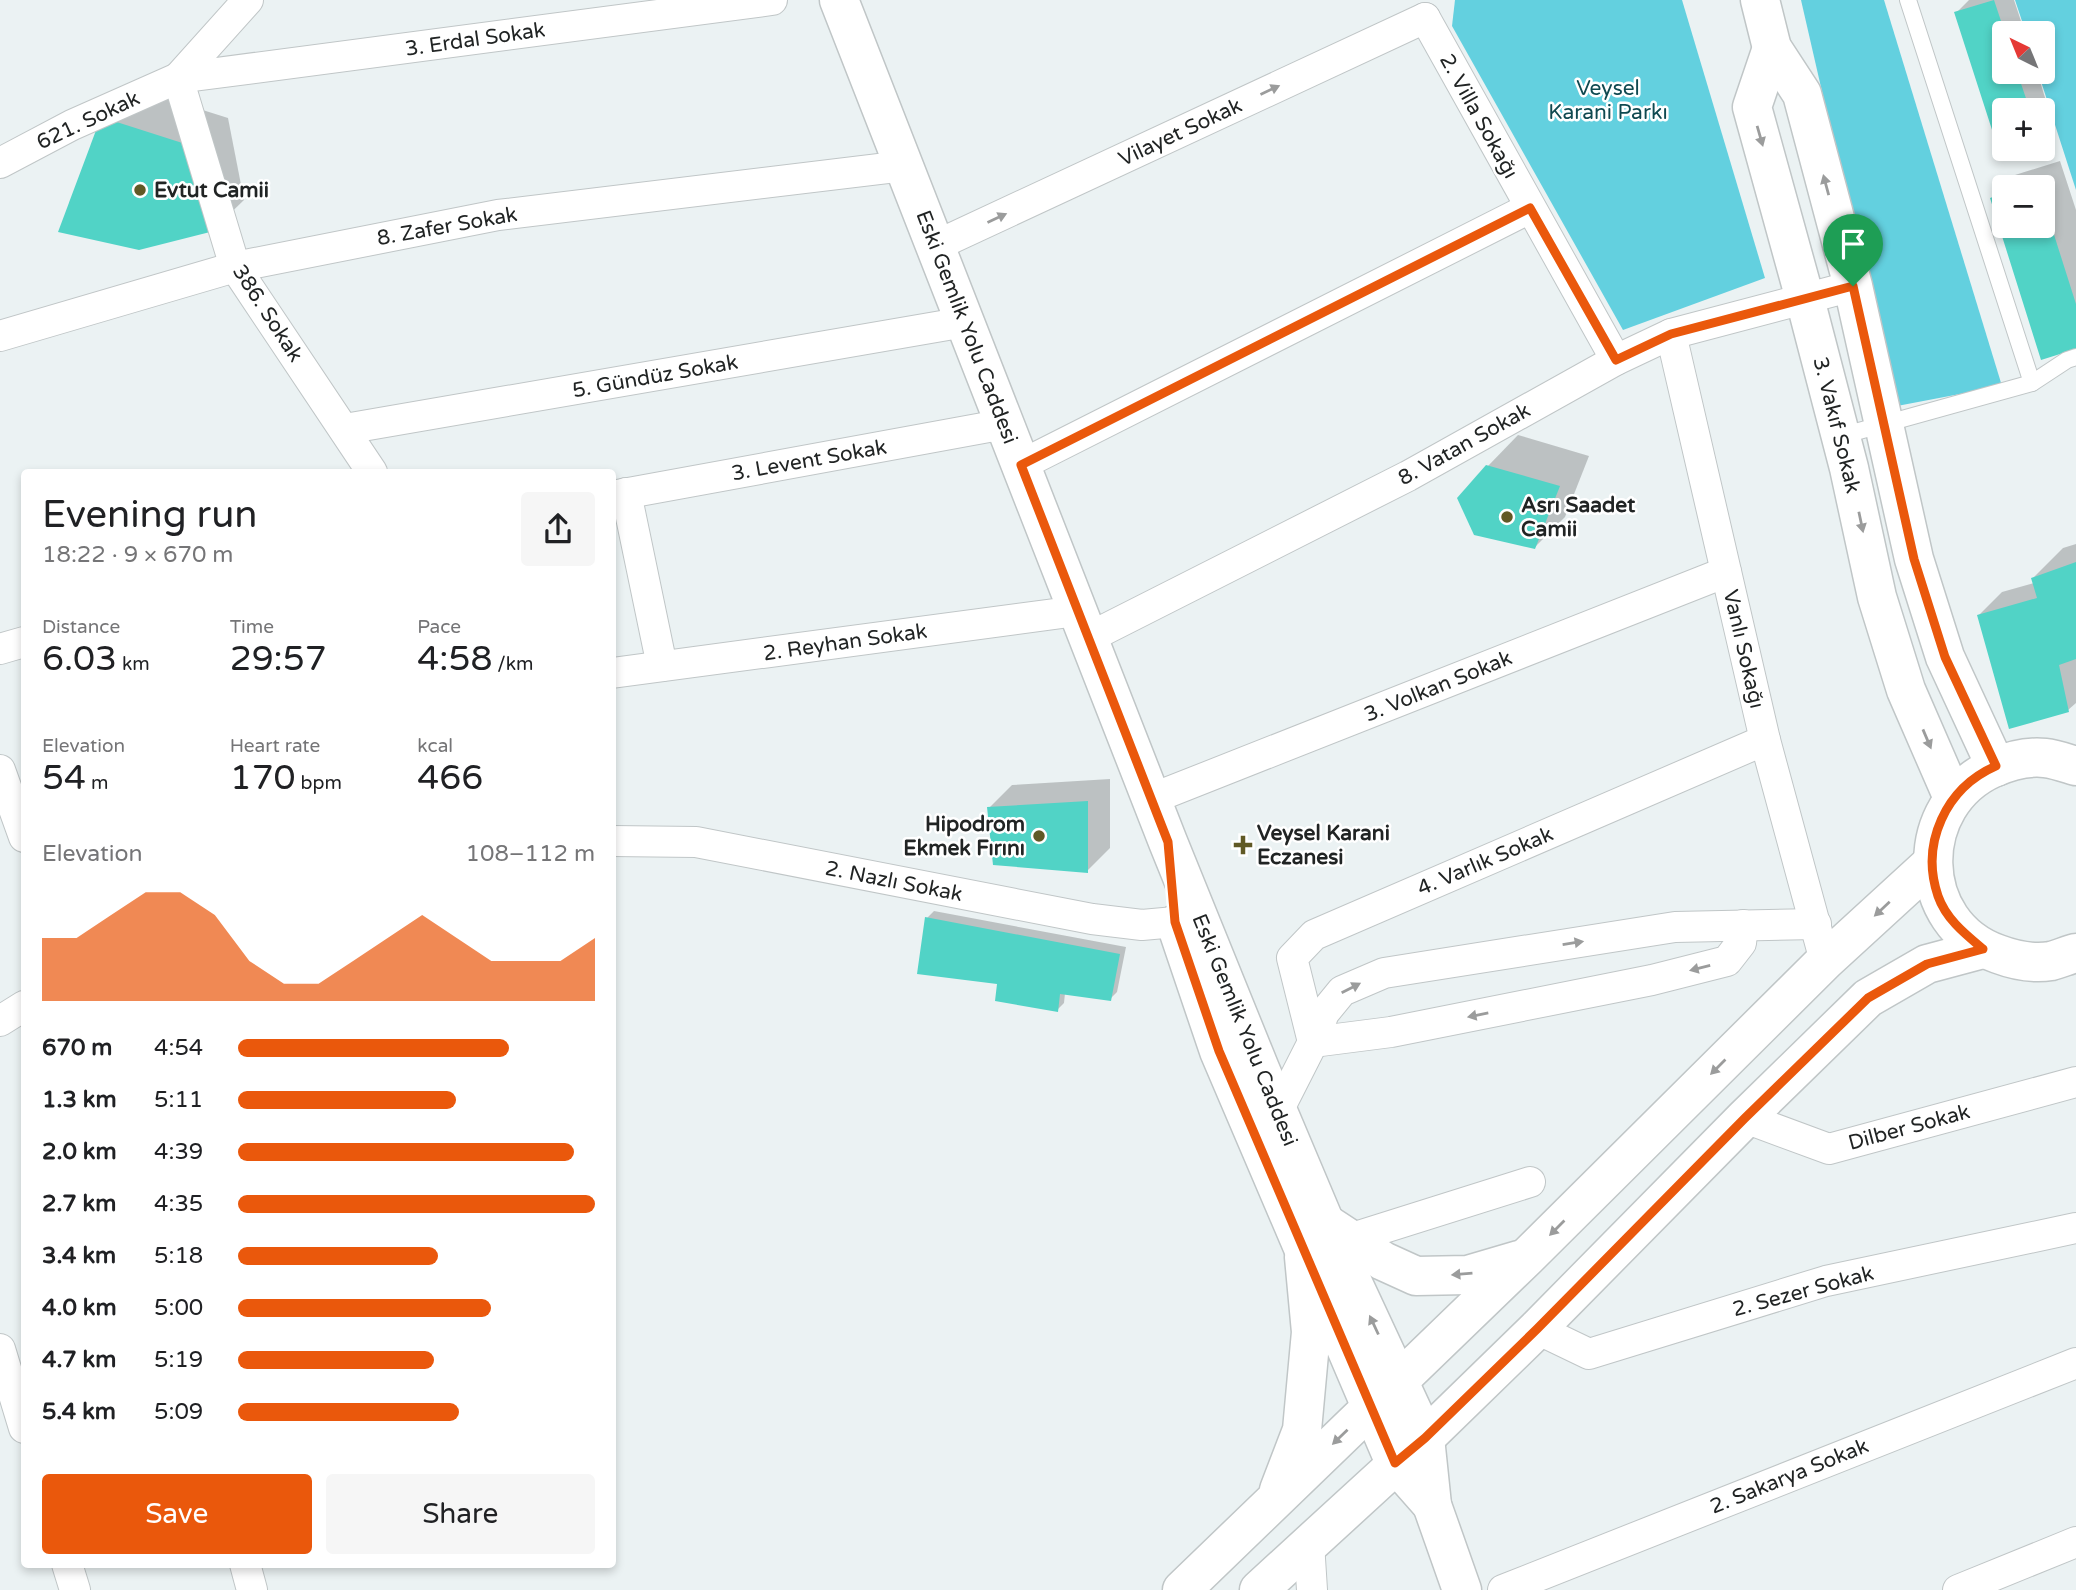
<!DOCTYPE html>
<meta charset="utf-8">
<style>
:root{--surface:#fff;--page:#f6f6f6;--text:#202124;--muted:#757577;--accent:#ea580c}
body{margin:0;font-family:"Varela Round",sans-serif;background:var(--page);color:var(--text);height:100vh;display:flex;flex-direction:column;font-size:26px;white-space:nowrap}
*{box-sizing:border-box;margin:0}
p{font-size:23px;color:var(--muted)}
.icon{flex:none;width:38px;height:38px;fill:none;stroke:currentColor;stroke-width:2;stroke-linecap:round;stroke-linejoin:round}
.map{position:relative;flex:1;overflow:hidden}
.drawer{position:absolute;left:21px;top:469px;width:595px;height:1099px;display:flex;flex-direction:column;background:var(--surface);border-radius:7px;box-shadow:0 4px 10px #0003}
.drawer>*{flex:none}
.needle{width:46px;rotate:317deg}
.tools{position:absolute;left:1992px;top:21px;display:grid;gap:14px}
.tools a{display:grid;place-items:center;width:63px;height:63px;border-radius:7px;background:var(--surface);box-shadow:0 4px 10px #0003;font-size:35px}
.pin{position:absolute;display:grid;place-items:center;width:60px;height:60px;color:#fff;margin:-72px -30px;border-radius:50% 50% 50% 0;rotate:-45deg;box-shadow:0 0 7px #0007}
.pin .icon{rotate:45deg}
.round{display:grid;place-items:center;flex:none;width:74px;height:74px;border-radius:7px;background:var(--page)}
.headline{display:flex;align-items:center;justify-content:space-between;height:119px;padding:0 21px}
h1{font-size:38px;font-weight:600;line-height:52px}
.figures{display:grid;grid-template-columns:repeat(3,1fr);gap:10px;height:119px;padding:7px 21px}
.figures div{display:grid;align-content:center}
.figures b{font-size:35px;font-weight:600}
.figures small{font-size:19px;font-weight:400}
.figures p{font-size:19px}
.chart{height:196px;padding:14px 21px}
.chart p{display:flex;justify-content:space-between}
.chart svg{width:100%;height:126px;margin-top:7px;fill:var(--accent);opacity:.7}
.action{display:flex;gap:14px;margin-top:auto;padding:14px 21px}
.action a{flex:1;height:80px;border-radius:7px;background:var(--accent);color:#fff;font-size:28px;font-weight:600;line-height:80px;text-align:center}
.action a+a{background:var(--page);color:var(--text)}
ul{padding:0 21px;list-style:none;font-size:23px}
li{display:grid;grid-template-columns:112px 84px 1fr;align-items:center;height:52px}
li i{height:18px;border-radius:9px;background:var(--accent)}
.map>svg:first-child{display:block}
</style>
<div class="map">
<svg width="2076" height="1590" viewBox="0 0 2076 1590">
<rect width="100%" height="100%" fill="#ebf2f3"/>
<g fill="#63d0df">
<path d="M1455 0H1682L1765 278 1623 330 1452 26Z"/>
<path d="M1801 0H1884L2002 386 1897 406 1867 288Z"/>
<path d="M2015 0H2076V190L2038 72H2042V33H2026Z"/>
</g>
<g fill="#0003" fill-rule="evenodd">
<path d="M1969 0H2014L2025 33H2004V72H2037L2048 107 2042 113V110H2004L1956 13Z"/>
<path d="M133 88 228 118 244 200 213 230 61 231Z"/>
<path d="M2060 161 2076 210V347L2043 357 1992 198 2015 175ZM2004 187H2042V226H2004Z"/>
<path d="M1518 435 1589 456 1565 517 1535 547 1488 466Z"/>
<path d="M2076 544V703L2068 710 1979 615 2002 592 2034 583 2033 578 2063 548Z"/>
<path d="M1110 779V848L1087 871 989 808 1012 785Z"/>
<path d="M934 911 1126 947 1117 992 1110 999 1065 993 1064 1003 1057 1010 998 982 927 918Z"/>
</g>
<g fill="#51d3c6">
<path d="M1994 0 2005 33 2004 72H2017L2030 110H2004V133L1994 136 1954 12Z"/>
<path d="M101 117 198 148 214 231 139 250 58 232Z"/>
<path d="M2004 193V226H2042L2043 200 2076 304V349L2041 360 1990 198Z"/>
<path d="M1486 465 1560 486 1535 549 1474 535 1457 498Z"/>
<path d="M2076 562V659L2059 665 2069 712 2009 729 1977 615 2037 598 2031 578Z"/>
<path d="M1088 801V873L993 865 987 807Z"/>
<path d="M925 917 1120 954 1111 1001 1060 994 1058 1012 995 1001 997 984 917 974Z"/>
</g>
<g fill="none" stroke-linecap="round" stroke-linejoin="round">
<g stroke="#c0c6c7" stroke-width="18">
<g id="service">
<path d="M1908 0 2032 383"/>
<path d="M1841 436 2032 383 2067 360 2076 357"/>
</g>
</g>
<g stroke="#c0c6c7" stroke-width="32">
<g id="minor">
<path d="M248 0 178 78 235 267 372 472"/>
<path d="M1425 18 1616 360"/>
<path d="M0 163 72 125 178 78 772 0"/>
<path d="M935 246 1425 18"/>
<path d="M1671 334 1765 740 1825 961"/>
<path d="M0 336 235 267 498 215 904 166"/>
<path d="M345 429 965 322"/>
<path d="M1021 465 1530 208"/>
<path d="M626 493 662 666"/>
<path d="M612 496 1005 424"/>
<path d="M1088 638 1408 476 1616 360 1671 334 1853 286"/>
<path d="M0 649 24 642"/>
<path d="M612 673 1077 611"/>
<path d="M0 770 24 837"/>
<path d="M1151 799 1726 572"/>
<path d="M612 841 696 842 1092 919 1142 925 1175 922"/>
<path d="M0 1021 24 1006"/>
<path d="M1313 1042 1292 958 1314 935 1765 740"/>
<path d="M1313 1042 1391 1032 1652 980 1727 961 1741 943 1743 925"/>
<path d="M1278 1111 1313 1042 1324 1013 1342 991 1384 973 1675 927 1816 924"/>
<path d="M1745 1118 1829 1149 2076 1082"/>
<path d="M1349 1239 1530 1182"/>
<path d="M1537 1329 1589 1354 1826 1281 2076 1228"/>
<path d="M0 1349 24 1428"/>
<path d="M1309 1543 1312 1590"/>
<path d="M67 1564 75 1590"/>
<path d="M245 1564 252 1590"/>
<path d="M1503 1590 2076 1363"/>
<path d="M1958 1590 2076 1542"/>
</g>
</g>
<g stroke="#c0c6c7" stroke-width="41">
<g id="tertiary">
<path d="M1760 0 1772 48 1802 94 1853 286 1914 559 1945 657 1996 767"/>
<path d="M1772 48 1752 107 1805 299 1849 468 1877 597 1906 690 1953 798"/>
</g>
</g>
<g stroke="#c0c6c7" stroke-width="41">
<g id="secondary">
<path d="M2076 766C2066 763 2055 759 2045 758 2027 756 2009 761 1993 768 1912 804 1913 924 1998 954 2014 960 2033 964 2051 961 2059 959 2068 955 2076 953"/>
<path d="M1325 1223 1383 1261 1416 1276 1468 1275 1519 1260"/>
<path d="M1279 1490 1302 1430 1311 1332 1304 1257"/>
<path d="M1182 1590 1527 1257 1825 961 1932 863"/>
<path d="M1259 1590 1425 1438 1537 1329 1745 1118 1868 998 1927 964 1983 949"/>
</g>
</g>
<g stroke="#c0c6c7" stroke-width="41">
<g id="primary">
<path d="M839 0 1168 842 1260 1069 1325 1223 1425 1438 1432 1505 1462 1590"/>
<path d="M1176 924 1219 1051 1395 1463 1432 1505"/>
</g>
</g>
<use href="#service" stroke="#fff" stroke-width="16"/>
<use href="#minor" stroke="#fff" stroke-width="30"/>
<use href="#tertiary" stroke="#fff" stroke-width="38"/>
<use href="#secondary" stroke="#fff" stroke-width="38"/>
<use href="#primary" stroke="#fff" stroke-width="38"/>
</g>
<defs><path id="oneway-solid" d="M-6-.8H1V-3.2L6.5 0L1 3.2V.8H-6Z" transform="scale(1.75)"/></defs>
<g fill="#9b9c9c">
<use href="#oneway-solid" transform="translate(1270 90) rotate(-25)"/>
<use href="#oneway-solid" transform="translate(1760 136) rotate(74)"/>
<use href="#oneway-solid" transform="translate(1826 185) rotate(-105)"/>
<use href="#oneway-solid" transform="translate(997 218) rotate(-25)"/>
<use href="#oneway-solid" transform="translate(1861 522) rotate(78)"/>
<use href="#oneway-solid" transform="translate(1927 739) rotate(67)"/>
<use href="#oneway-solid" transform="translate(1882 909) rotate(137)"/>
<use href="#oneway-solid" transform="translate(1573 943) rotate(-9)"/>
<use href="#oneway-solid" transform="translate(1700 968) rotate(166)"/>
<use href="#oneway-solid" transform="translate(1351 988) rotate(-27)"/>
<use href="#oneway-solid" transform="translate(1478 1015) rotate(169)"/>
<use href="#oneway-solid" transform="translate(1718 1067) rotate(135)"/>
<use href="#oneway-solid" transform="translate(1557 1228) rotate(135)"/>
<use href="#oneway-solid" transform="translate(1462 1274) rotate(175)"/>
<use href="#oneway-solid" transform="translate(1374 1325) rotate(-115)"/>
<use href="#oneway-solid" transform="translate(1340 1437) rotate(136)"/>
</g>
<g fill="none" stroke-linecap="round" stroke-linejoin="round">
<g stroke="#fff" stroke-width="14">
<path id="route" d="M1530 208 1616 360 1671 334 1853 286 1914 559 1945 657 1996 766C1946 788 1920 843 1938 896 1946 919 1965 934 1983 949L1927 964 1868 998 1745 1118 1537 1329 1425 1438 1395 1463 1219 1051 1175 922 1168 842 1021 465Z"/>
</g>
<use href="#route" stroke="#ea580c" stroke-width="9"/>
</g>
<g fill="#605925" stroke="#fff" stroke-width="2.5">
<circle cx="140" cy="190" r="7"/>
<circle cx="1507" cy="517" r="7"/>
<circle cx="1039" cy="836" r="7"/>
<path d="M1239.5 834.5h7v7h7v7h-7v7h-7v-7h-7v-7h7z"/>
</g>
<g text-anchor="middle" stroke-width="5" stroke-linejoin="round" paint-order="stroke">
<g font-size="21" fill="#212424" stroke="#fff">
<text transform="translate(475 39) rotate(-8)" y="7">3. Erdal Sokak</text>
<text transform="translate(1479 116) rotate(61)" y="7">2. Villa Sokağı</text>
<text transform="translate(88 120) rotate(-25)" y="7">621. Sokak</text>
<text transform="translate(1180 132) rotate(-25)" y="7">Vilayet Sokak</text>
<text transform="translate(447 226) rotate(-10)" y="7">8. Zafer Sokak</text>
<text transform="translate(268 313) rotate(57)" y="7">386. Sokak</text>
<text transform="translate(967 327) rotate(69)" y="7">Eski Gemlik Yolu Caddesi</text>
<text transform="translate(655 376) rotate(-10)" y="7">5. Gündüz Sokak</text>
<text transform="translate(1837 425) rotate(76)" y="7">3. Vakıf Sokak</text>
<text transform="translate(1464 444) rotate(-29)" y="7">8. Vatan Sokak</text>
<text transform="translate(809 460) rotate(-10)" y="7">3. Levent Sokak</text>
<text transform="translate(845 642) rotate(-8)" y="7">2. Reyhan Sokak</text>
<text transform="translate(1744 649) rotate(77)" y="7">Vanlı Sokağı</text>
<text transform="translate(1438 686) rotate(-22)" y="7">3. Volkan Sokak</text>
<text transform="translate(1485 861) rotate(-23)" y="7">4. Varlık Sokak</text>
<text transform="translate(894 881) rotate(11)" y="7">2. Nazlı Sokak</text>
<text transform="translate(1245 1030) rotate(68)" y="7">Eski Gemlik Yolu Caddesi</text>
<text transform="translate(1909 1127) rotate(-15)" y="7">Dilber Sokak</text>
<text transform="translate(1803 1291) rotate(-15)" y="7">2. Sezer Sokak</text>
<text transform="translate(1789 1476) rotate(-22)" y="7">2. Sakarya Sokak</text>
</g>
<g font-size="21" fill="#0f4950" stroke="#fff">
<text x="1608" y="95">Veysel<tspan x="1608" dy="24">Karani Parkı</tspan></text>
</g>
<g font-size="21" font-weight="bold" fill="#212424" stroke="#fff" text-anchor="start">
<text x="154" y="197">Evtut Camii</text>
<text x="1521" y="512">Asrı Saadet<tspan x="1521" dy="24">Camii</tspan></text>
<text x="1025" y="831" text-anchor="end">Hipodrom<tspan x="1025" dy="24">Ekmek Fırını</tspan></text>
<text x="1257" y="840">Veysel Karani<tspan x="1257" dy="24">Eczanesi</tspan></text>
</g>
</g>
</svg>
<div class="tools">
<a><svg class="needle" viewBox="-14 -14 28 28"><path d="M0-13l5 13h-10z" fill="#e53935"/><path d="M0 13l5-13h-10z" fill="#757577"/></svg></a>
<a>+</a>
<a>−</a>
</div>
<div class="pin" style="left:1853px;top:286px;background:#1e9e55"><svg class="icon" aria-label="arrive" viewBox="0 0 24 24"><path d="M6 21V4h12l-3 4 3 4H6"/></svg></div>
<section class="drawer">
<div class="headline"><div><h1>Evening run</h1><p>18:22 · 9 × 670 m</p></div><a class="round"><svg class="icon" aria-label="share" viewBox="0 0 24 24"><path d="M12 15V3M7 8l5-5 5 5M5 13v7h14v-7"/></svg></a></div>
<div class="figures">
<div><p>Distance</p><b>6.03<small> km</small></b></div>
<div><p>Time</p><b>29:57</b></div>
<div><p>Pace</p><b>4:58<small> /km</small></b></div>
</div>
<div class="figures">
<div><p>Elevation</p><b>54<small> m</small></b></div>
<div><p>Heart rate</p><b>170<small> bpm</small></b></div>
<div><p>kcal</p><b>466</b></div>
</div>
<div class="chart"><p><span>Elevation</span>108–112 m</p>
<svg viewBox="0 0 160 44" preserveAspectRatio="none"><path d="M0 44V22L10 22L20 14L30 6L40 6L50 14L60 30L70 38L80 38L90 30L100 22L110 14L120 22L130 30L140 30L150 30L160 22V44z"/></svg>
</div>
<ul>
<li><b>670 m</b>4:54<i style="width:76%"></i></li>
<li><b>1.3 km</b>5:11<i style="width:61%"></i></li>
<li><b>2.0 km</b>4:39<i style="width:94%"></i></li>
<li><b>2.7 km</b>4:35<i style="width:100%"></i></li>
<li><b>3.4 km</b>5:18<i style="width:56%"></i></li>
<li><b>4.0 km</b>5:00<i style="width:71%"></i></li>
<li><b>4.7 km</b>5:19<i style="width:55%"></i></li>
<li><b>5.4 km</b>5:09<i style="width:62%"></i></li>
</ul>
<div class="action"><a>Save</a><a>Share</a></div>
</section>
</div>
